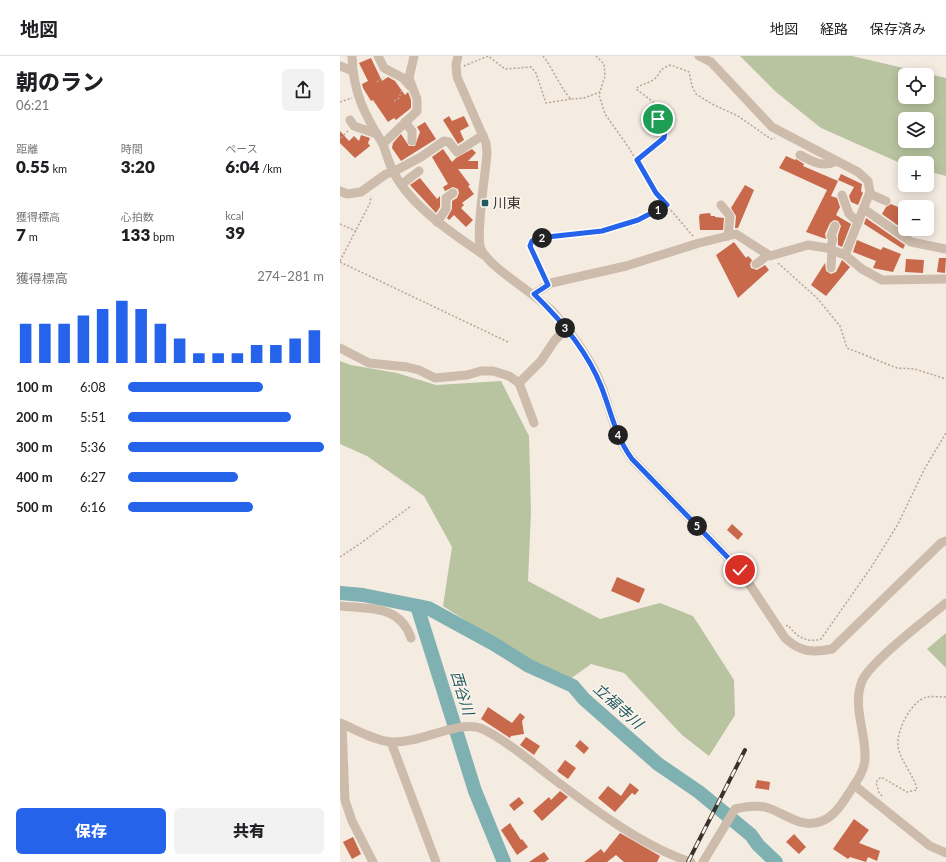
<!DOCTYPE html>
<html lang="ja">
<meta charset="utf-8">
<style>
:root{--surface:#fff;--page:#f2f2f2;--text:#202124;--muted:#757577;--line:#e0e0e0;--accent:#2563eb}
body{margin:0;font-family:Lato,"Noto Sans JP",sans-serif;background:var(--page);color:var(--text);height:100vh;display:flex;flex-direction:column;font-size:15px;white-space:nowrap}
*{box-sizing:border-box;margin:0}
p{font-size:13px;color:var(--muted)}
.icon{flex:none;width:22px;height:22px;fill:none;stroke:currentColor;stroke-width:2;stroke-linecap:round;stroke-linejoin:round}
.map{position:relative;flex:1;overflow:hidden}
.sheet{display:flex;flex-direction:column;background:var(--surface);width:340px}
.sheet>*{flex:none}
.fabs{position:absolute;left:558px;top:12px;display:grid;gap:8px}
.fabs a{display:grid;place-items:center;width:36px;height:36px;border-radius:6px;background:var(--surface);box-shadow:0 2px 10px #0003;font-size:20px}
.pin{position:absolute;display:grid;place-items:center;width:34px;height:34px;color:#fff;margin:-17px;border:2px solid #fff;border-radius:50%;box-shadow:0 1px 4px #0007}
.km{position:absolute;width:20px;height:20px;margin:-10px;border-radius:50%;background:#222;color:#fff;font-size:11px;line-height:20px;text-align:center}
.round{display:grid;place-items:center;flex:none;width:42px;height:42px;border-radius:6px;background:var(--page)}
.headline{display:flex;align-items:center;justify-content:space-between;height:68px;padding:0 16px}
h1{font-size:22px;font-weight:800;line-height:30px}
.stats{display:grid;grid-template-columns:repeat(3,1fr);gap:6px;height:68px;padding:4px 16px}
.stats div{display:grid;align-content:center}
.stats b{font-size:17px;font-weight:800}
.stats small{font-size:11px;font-weight:400}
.stats p{font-size:11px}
.chart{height:112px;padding:8px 16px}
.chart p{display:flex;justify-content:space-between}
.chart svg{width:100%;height:72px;margin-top:4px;stroke:var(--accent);stroke-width:6}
.button{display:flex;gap:8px;margin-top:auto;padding:8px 16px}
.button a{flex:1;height:46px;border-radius:6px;background:var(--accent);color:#fff;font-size:16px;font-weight:800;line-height:46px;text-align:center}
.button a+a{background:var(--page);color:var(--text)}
ul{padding:0 16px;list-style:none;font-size:13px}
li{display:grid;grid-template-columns:64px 48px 1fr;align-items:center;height:30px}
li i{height:10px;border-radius:5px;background:var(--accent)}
header{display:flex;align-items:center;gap:24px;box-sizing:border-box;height:56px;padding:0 20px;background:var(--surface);border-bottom:1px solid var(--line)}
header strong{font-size:19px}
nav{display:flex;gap:22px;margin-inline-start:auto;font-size:14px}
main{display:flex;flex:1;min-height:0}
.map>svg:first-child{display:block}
</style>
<header>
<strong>地図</strong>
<nav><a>地図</a><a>経路</a><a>保存済み</a></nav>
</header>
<main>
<section class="sheet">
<div class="headline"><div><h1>朝のラン</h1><p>06:21</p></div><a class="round"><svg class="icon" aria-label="share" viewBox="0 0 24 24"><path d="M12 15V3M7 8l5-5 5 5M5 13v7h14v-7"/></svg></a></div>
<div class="stats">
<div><p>距離</p><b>0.55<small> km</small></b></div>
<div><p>時間</p><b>3:20</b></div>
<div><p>ペース</p><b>6:04<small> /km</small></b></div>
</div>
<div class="stats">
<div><p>獲得標高</p><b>7<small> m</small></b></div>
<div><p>心拍数</p><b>133<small> bpm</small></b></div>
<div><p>kcal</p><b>39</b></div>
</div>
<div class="chart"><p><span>獲得標高</span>274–281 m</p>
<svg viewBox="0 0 160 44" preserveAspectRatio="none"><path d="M5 44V20M15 44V20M25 44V20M35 44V15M45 44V11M55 44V6M65 44V11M75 44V20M85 44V29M95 44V38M105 44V38M115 44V38M125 44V33M135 44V33M145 44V29M155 44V24"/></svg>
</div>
<ul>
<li><b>100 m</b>6:08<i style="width:69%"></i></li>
<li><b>200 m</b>5:51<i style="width:83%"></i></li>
<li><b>300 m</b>5:36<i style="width:100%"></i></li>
<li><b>400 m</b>6:27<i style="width:56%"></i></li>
<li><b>500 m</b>6:16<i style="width:64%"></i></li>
</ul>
<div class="button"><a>保存</a><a>共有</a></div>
</section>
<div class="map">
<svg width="606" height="806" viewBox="0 0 606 806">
<rect width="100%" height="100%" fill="#f4ebe1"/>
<g fill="#b8c4a0" fill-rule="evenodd">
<path d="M400 0H512L606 22V120L587 115V107L565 108 558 106 481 72 436 36ZM565 19H587V41H565ZM565 63H587V85H565Z"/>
<path d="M0 305 11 309 57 317 96 329 161 325 189 380 191 456 188 525 260 563 320 547 353 560 394 624 395 659 369 700 342 679 284 617 251 608 226 626 188 605 103 550 112 491 84 440 27 400 0 388Z"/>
<path d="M606 577V612L587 593Z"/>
</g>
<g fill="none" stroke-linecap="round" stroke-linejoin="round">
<g stroke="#7fb0b2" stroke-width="14">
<path d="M0 537 23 539 88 552 154 588 189 610 233 630 244 643 318 708 359 736 411 779 418 789 436 806"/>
<path d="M77 550 135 735 164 806"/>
</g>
</g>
<g fill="#c8694b">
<path d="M31 2 42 25 48 21 55 25 65 39 68 36 71 44V52L56 64 54 62 48 66 33 44 31 45 23 32 22 28 28 25 19 7Z"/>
<path d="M109 60 112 65 124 60 129 70 120 75 124 84 118 88 103 64Z"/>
<path d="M85 66 96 83 61 105 52 92 53 87 61 78 69 90H75L80 76 77 71Z"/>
<path d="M0 75 9 85 14 80 19 85 21 79 30 82 28 87 30 90 15 102 0 87Z"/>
<path d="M103 93 112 106 116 102 132 93 136 97 128 105H138V113H118L130 129 128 130 134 138 122 147 124 149 121 152 133 164 126 171 114 159 109 164 107 162 112 153V145L117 142 119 137 118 133 113 131 105 135 103 131 108 128 92 101Z"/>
<path d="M446 100 455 104 456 103 464 108 463 110 498 125 491 140 497 142 500 151 496 159 511 168 502 191 498 189V179L501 170 498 165 494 164 490 167 485 178 486 183 466 176 487 134 439 112Z"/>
<path d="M501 118 522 128 521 135 523 137 518 149 511 146 509 140 514 131 498 124Z"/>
<path d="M80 122 97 143 100 140V151L96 157 70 129Z"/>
<path d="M405 129 414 134 398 172H395L396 160 391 152Z"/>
<path d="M551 148 565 154V165L561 172 570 178 542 158 546 151Z"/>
<path d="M370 157 371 160H375V161L384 162 383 174H360L359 161 360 158Z"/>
<path d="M526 162 565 189 563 193 524 168Z"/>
<path d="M517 184 541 194 543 191 561 198 553 216 533 212 536 205 513 196Z"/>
<path d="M394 186 406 202 408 200 412 204 410 208 411 212 417 214 425 209 429 214 398 242 376 199Z"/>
<path d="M599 202H606L605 217 597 216Z"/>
<path d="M566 203 584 204 583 217 565 216Z"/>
<path d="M502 204 510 211 486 240 471 229 485 207 486 215 491 218 496 216Z"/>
<path d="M392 468 403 478 398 484 387 474Z"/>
<path d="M277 521 305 533 299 547 271 535Z"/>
<path d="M148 651 172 667 180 657 185 661 182 665 184 678 171 680 170 682 141 663Z"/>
<path d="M186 681 200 690 194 699 180 689Z"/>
<path d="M240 684 249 692 244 698 235 690Z"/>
<path d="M225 704 236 712 228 723 217 715Z"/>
<path d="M417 724 430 726 429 734 415 732Z"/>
<path d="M290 727 299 734 295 739 292 737 275 756 258 742 268 730 281 740Z"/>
<path d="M220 735 228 741 202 765 193 755 209 741 211 744Z"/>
<path d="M179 741 184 747 174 755 169 749Z"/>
<path d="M514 763 529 774 519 787 540 795 537 805 528 801 526 806 510 801 508 803 493 793Z"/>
<path d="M170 767 181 784 182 783 188 791 177 799 161 774Z"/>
<path d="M280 777 320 800 317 806H284L276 799 267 806H244L261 793 264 797Z"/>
<path d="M454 778 466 791 459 798 446 786Z"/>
<path d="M13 781 21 798 12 803 3 786Z"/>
<path d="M204 796 209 803 205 806H189Z"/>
</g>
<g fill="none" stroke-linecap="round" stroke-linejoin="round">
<g stroke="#b9a596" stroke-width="1.5" stroke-dasharray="2 2" stroke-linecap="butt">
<path d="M203 0C212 11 222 35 231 43L244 42 260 36"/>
<path d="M256 0 264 8 265 20 259 39 265 58 289 92 316 137 353 180"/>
<path d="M124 10 148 0 165 13 191 11 196 17 206 47 231 43"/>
<path d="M37 26 44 21"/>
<path d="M54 45 59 42 62 33"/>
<path d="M0 46 12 42"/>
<path d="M1 82 8 75"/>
<path d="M297 104 324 82 325 74 318 63 321 52 296 33C300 28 307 28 313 24 322 18 316 14 331 9L349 16 352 30 356 38 372 48 398 60 431 83 435 82"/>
<path d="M0 168 16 175"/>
<path d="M0 205 30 147 31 140"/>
<path d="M0 206 168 286"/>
<path d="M438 207 477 242 500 270 507 292 557 312 575 313 606 323"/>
<path d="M205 222 190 190 192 185 198 182 263 175 298 164 327 149"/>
<path d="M0 501 21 487 71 450"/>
<path d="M446 570 448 569C457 581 466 587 481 583L532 510 558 468 585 412 606 377"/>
<path d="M542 740 539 737 536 726 541 721 567 736 577 734C575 720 559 704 558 689 557 673 571 645 587 641 593 640 600 641 606 641"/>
</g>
<g stroke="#cdbbac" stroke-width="9">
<path d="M12 0C13 36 24 58 43 88"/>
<path d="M38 0 44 12 63 22 70 30"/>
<path d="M74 0 69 22 77 43V55L43 88C46 97 49 108 54 117 72 151 113 178 144 199"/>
<path d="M118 0 116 9 117 21 146 87 147 97C146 115 135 180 141 193 149 212 197 238 214 257 232 278 252 304 262 331 271 356 275 381 292 403L400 514 445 582C460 596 472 597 492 593L601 487 606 485"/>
<path d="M359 0 371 6 432 71 518 116 528 125 530 136 505 199"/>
<path d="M0 10 13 15"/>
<path d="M10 64 14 70 37 78"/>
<path d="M65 66 72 75V85"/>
<path d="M460 99C473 106 483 112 497 105"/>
<path d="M62 128 79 115"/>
<path d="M0 135 7 138 21 136 46 118 53 116 81 101 104 85 109 86 117 96 143 79"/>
<path d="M530 138 546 145"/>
<path d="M502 139 509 158 518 166"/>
<path d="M381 149 390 160 388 180"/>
<path d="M524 153 571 186 606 193"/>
<path d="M97 166 106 153V142L113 137"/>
<path d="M490 193 493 183 491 180 495 170"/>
<path d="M416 208 424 202 426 197"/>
<path d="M491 212 492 194"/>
<path d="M194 238 211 227 286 210 359 187 396 178 430 200 468 189 487 192 505 199 522 213 542 224 606 223"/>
<path d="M0 292 29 307 67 311 79 314 95 322 127 319 141 315H153L169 320 179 327 201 305 215 284 226 273"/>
<path d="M179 327 194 367"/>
<path d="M0 550C30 553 60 549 71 582"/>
<path d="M0 667C17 674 33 684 51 686 79 688 119 664 140 672 158 679 191 705 207 718 248 749 303 791 351 806"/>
<path d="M2 668 5 744 12 765 33 806"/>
<path d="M51 686 96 806"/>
<path d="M514 729 590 790 606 797"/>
<path d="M363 806 395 753C405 751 414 749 425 751 444 756 461 774 482 765 493 761 501 750 507 740 514 729 525 716 525 702 526 675 512 651 522 625 530 606 588 562 606 547"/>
</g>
<g stroke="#3b302b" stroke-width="4">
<path id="rail" d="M348 806 405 694"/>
</g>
<use href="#rail" stroke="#fbf5ee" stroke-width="2.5" stroke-dasharray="8" stroke-linecap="butt"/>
</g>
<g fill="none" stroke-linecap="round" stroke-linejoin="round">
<g stroke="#fff" stroke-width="8">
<path id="route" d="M318 63 325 74 324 82 297 104 316 137 327 149 298 164 262 175 198 182 192 185 190 190 208 229 194 238C221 264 247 295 261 330 271 355 275 380 292 403L400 514"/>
</g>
<use href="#route" stroke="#2563eb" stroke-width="5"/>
</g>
<rect fill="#1f5a5e" stroke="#fbf5ee" stroke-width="1.5" x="141" y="143" width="8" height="8" rx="2"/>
<g text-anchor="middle" stroke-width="3" stroke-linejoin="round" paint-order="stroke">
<g font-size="14" fill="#3b302b" stroke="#fbf5ee" text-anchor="start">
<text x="153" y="152">川東</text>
</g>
<g font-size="15" font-style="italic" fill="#1f5a5e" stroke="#fbf5ee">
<text transform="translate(122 637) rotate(73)" y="5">西谷川</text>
<text transform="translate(278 650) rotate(42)" y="5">立福寺川</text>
</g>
</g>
</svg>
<div class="fabs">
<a><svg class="icon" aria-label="locate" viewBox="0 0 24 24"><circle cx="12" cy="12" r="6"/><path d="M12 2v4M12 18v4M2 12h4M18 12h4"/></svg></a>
<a><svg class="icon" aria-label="layers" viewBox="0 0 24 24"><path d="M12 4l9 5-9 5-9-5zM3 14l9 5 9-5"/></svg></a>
<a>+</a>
<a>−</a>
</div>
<div class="pin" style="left:318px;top:63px;background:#1e9e55"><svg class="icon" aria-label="arrive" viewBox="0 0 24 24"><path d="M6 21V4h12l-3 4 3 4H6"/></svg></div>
<div class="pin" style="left:400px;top:514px;background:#d93025"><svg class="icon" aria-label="check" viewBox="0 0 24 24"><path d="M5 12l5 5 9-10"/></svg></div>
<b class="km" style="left:318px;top:154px">1</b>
<b class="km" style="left:202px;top:182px">2</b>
<b class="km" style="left:225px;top:272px">3</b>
<b class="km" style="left:278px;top:379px">4</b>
<b class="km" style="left:357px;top:470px">5</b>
</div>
</main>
